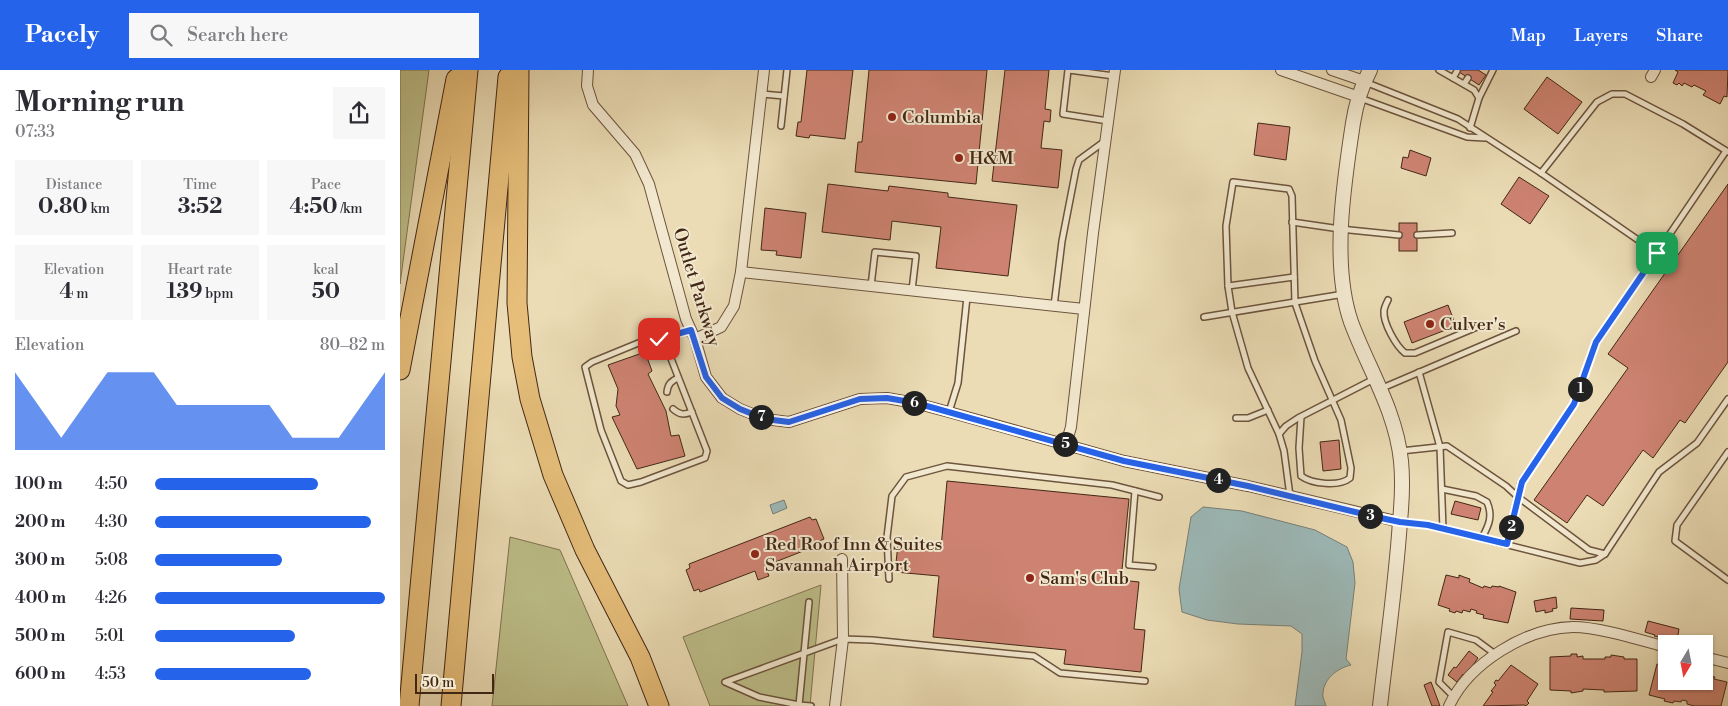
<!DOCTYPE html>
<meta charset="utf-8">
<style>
:root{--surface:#fff;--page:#f7f7f7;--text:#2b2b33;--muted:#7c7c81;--accent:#2563eb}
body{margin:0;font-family:"Libre Bodoni",serif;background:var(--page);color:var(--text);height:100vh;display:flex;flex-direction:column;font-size:19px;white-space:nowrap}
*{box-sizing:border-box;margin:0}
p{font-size:16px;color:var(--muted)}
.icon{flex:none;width:28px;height:28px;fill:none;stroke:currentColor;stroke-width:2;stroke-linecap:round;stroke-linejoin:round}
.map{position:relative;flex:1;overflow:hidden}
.panel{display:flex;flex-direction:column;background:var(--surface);width:400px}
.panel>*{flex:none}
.needle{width:32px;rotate:190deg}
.fabs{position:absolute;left:1258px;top:565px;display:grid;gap:10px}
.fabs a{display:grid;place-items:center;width:55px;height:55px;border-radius:0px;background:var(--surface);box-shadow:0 1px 4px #0004;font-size:25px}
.scale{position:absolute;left:15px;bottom:12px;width:79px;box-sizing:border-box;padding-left:5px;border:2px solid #422715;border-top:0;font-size:14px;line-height:18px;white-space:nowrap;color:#422715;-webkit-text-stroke:4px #f2e8cf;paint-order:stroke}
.pin{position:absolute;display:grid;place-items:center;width:42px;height:42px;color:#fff;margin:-21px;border-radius:10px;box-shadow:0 2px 8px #0006}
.km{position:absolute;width:25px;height:25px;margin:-12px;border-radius:50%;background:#222;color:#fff;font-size:14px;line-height:25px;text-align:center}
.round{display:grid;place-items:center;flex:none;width:52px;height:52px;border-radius:0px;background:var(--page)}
.headline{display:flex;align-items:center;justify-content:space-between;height:85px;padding:0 15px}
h1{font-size:28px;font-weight:700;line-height:38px}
.figures{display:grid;grid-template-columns:repeat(3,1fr);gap:8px;height:85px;padding:5px 15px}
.figures div{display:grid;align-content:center;border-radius:0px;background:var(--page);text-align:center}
.figures b{font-size:21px;font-weight:700}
.figures small{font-size:14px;font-weight:400}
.figures p{font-size:14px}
.chart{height:140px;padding:10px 15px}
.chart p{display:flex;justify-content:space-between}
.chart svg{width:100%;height:90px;margin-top:5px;fill:var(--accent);opacity:.7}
ul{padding:0 15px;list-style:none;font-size:16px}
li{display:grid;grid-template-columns:80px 60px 1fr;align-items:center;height:38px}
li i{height:12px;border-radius:6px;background:var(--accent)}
header{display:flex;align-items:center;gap:30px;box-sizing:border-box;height:70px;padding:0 25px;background:var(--accent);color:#fff}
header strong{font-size:24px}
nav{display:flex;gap:28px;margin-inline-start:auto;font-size:18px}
.search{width:350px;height:45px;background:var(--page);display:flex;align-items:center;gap:12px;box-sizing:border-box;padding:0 18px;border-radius:0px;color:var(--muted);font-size:19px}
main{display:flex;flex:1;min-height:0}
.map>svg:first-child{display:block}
</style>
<header>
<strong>Pacely</strong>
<div class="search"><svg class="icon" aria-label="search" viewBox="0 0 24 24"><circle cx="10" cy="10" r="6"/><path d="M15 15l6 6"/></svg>Search here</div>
<nav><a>Map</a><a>Layers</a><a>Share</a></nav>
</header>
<main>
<section class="panel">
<div class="headline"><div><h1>Morning run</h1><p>07:33</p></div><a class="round"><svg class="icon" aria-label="share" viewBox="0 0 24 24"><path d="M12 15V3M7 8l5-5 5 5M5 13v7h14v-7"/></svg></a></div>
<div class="figures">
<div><p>Distance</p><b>0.80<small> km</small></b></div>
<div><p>Time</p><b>3:52</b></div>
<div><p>Pace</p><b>4:50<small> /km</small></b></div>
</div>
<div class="figures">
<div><p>Elevation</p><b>4<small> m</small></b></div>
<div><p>Heart rate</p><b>139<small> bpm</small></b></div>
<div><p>kcal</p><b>50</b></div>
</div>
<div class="chart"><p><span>Elevation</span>80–82 m</p>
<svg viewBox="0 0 160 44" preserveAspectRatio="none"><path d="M0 44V6L10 22L20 38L30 22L40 6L50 6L60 6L70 22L80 22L90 22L100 22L110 22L120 38L130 38L140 38L150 22L160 6V44z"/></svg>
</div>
<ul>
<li><b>100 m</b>4:50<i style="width:71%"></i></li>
<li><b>200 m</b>4:30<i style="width:94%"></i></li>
<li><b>300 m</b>5:08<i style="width:55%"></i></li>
<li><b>400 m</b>4:26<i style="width:100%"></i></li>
<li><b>500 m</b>5:01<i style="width:61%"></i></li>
<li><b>600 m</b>4:53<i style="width:68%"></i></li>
</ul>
</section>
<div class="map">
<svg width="1328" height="636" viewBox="0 0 1328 636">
<rect width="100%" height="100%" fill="#ebdcb5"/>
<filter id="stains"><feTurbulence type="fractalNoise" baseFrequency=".004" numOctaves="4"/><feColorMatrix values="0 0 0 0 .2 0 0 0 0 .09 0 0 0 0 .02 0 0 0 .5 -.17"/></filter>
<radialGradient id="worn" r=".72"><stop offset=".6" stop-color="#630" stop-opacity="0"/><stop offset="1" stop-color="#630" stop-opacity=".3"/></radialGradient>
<g fill="#bdbf8a" stroke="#807350">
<path d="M0 0H29L0 214Z"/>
<path d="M110 467 160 480 228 636H92Z"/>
<path d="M421 515 410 636H310L283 567Z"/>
</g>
<g fill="#9cb9b8" stroke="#787f77">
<path d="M384 430 387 438 373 444 370 435Z"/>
<path d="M803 437 842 441 915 460 947 477 953 492 955 513 946 589 951 595C938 598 924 608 923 623 922 627 925 632 926 636H895L902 582V564L891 556 838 554 807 550 782 542 779 519 791 447Z"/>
</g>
<g fill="#ce8372" stroke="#422715">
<path d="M407 0H453L445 69 410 65 409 68 396 66 398 52H401Z"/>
<path d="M469 0H587L576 114 455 102 458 72H462Z"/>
<path d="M605 0H649L645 39 651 40 650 52 644 51 641 78 662 80 658 118 592 111Z"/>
<path d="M1056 0H1078L1086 5 1079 15Z"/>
<path d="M1275 0H1328L1327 27 1324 26 1320 34 1303 25 1306 21 1294 15 1292 17 1284 13 1282 16 1279 13 1277 15 1273 13 1278 2Z"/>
<path d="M1147 7 1182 32 1158 64 1124 39Z"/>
<path d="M858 53 890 57 886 90 854 85Z"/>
<path d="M1010 80 1031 88 1026 106 1001 98 1003 87 1008 88Z"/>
<path d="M1119 107 1149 126 1130 154 1101 134Z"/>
<path d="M428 114 488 121 489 116 548 123V127L617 135 608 206 536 198 541 157 492 151 490 170 422 162Z"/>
<path d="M1328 114V292L1285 353 1280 350 1253 388 1243 380 1203 436 1187 425 1167 453 1134 430 1228 298 1208 284Z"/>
<path d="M365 138 406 143 401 188 376 185 377 181 361 180Z"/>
<rect x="999" y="153" width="18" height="28"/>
<path d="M1048 235 1056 256 1012 273 1004 252Z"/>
<path d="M245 282 252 301 248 304 266 341 271 366 279 365 285 386 237 399 212 347 220 345 216 336 218 319 208 295Z"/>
<path d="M939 370 941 399 923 401 920 372Z"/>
<path d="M547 411 729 429 721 510 739 512 734 559 745 560 741 602 664 594 666 580 533 567 539 506 495 502 498 474 541 478Z"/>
<path d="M1055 431 1081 438 1078 450 1051 444Z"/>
<path d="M410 447 412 450 416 449 424 469 419 471 421 474 365 496 369 506 358 510 355 501 300 522 299 519 294 521 286 500 290 498 289 494Z"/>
<path d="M1046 505 1059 508V505L1064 507 1070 509 1069 512 1083 518 1084 516 1091 518 1092 516 1099 517V516L1116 522 1108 553 1083 548 1084 545 1076 543 1077 541 1071 539 1070 542 1063 540 1062 543 1056 541 1055 543 1049 541 1050 539 1038 535Z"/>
<path d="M1156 527 1157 538 1152 539 1153 541 1145 543V540L1136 542 1134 531Z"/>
<path d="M1171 538 1204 540 1203 551 1170 549Z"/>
<path d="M1248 551 1279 559 1277 571 1254 566 1255 565 1245 562Z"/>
<path d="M1069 581 1078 588 1065 606 1063 604 1057 612 1048 605 1054 597 1056 598Z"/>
<path d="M1171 584H1177V587L1183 586V589H1205V587H1211V585L1224 587V589H1237V621L1204 622V620L1183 619V621L1171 623V621L1150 620V587L1171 586Z"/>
<path d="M1257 594 1266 597V611H1304V605L1315 607 1314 609 1327 612 1321 636H1294L1287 634V631L1282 630 1281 632 1274 631 1273 633 1264 631 1265 629 1249 625Z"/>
<path d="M1111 595 1138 614 1127 631 1129 633 1126 636 1124 635 1083 636 1093 622 1091 621 1096 615 1094 613 1096 610 1098 611Z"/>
<path d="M1031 612 1040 636H1032L1024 615Z"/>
</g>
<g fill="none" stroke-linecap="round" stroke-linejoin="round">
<g stroke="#6c543d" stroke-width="8">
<g id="service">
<path d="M668 0 663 44 708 51"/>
<path d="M669 0 714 6"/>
<path d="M1039 0 1074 20 1079 28 1070 58"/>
<path d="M1053 8 1057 1"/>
<path d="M965 12 1058 49 1141 103 1257 183"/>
<path d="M1064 14 1068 8"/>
<path d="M361 24 384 26"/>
<path d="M960 28 1067 67 1085 68"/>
<path d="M1079 28 1093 0"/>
<path d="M381 56 387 0"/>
<path d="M1141 103 1197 32 1212 24H1225L1283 54 1328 82"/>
<path d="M892 152 940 159 999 165"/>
<path d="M1017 165 1052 163"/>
<path d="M471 216 475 182 516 186 512 220"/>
<path d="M828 216 826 156 833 112 889 119 892 126 895 233 915 291 941 350 951 398 950 408C939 417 912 414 901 406L899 378 901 347"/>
<path d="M988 230C986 234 984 238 984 241 983 253 996 276 1005 283H1015L1077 257"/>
<path d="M654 236 662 171 676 99 679 90 705 71"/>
<path d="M804 247 944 224"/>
<path d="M263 268 307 381 305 388 241 412 228 415 221 411 201 360 185 297 192 292 253 267 263 268 291 261"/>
<path d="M1019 302 1040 377 1043 459"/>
<path d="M980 319 1116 261"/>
<path d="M267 322C268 314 271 311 278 308"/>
<path d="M273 339C280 345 284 345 292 342"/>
<path d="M549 342 558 313 567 227"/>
<path d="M836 348H848L868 340"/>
<path d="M879 364 848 298 832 242 828 216 894 207"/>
<path d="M1001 381 1047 376 1106 416 1118 427 1189 480 1205 484"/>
<path d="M1328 382 1277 455 1275 471 1328 510"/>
<path d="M1042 419 1076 426 1087 432C1093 446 1089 455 1082 468"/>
<path d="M735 421 729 495 753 497"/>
<path d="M890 426 884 381 879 364 886 356 898 348 974 309"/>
<path d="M1000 452 1028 455 1180 493 1196 490 1205 484 1259 402 1297 373 1328 329"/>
<path d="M1107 474 1121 412 1174 334 1196 273 1326 81"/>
<path d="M489 509 487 467 492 426 506 407 547 396 712 415 759 427"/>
<path d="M409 532 399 635 359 627 325 612 443 569 472 570 634 586 660 603 745 611"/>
<path d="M1054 627 1039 612 1048 562 1076 570 1095 584"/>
<path d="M399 635 411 636"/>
</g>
</g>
<g stroke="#6c543d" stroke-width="12">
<g id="minor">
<path d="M188 0 187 16 193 35 235 84 249 114 286 249 295 269 306 307 322 328 340 339 365 349 389 352 460 329 487 328 515 333 549 342 724 391 848 416 1000 452"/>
<path d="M881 0 959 27"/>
<path d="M932 0 964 11"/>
<path d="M1251 7 1255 0"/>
<path d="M341 202 684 239"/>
<path d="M295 269 321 257 334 236 341 202 364 0"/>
<path d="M666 374 671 357 693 163 715 0"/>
<path d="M1304 587 1328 593"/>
<path d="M435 636 443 569 442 489"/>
<path d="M1049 636C1069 593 1126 558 1173 557 1199 557 1240 570 1266 577"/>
</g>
</g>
<g stroke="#6c543d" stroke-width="16">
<path id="tertiary" d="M970 0C961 17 956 34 953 53 944 112 931 194 951 252 968 298 996 341 1001 391 1003 411 1002 431 1000 451 996 513 987 574 980 636"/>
</g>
<g stroke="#422715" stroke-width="21">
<g id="motorway">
<path d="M119 0 117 233 122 287 130 329 153 405 185 480 240 587 259 636"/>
<path d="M0 300 56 9"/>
<path d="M9 636 68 0"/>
<path d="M51 636 108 7"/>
</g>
</g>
<use href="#service" stroke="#f2e8cf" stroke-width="5"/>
<use href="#minor" stroke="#f2e8cf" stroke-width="10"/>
<use href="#tertiary" stroke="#f2e8cf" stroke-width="14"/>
<use href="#motorway" stroke="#e6be7a" stroke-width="19"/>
</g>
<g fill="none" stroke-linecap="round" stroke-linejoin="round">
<g stroke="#fff" stroke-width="10">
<path id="route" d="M259 269 291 260 306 307 322 328 340 339 365 349 389 352 460 329 487 328 516 333 724 391 848 416 976 447 1000 452 1028 455 1107 474 1122 412 1174 334 1196 272 1257 183"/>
</g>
<use href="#route" stroke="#2563eb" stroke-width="6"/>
</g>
<g fill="#8f2418" stroke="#f2e8cf" stroke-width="2">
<circle cx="492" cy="47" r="5"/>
<circle cx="559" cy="88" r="5"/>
<circle cx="1030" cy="254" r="5"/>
<circle cx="355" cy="484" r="5"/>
<circle cx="630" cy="508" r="5"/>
</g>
<g text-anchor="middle" stroke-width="4" stroke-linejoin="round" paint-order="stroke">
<g font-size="18" fill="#422715" stroke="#f2e8cf" text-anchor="start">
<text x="502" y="53">Columbia</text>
<text x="569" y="94">H&amp;M</text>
<text x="1040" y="260">Culver's</text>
<text x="365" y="480">Red Roof Inn &amp; Suites<tspan x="365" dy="21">Savannah Airport</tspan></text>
<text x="640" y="514">Sam's Club</text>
</g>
<g font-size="18" fill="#422715" stroke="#f2e8cf">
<text transform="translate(297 217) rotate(73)" y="6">Outlet Parkway</text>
</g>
</g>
<rect width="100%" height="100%" filter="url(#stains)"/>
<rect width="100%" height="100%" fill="url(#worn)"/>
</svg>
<div class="fabs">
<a><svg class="needle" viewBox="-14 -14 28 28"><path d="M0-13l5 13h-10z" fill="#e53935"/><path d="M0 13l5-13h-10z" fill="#7c7c81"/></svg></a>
</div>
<div class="scale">50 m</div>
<div class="pin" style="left:1257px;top:183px;background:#1e9e55"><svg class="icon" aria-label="arrive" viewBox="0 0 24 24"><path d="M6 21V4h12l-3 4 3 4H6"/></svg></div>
<div class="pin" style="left:259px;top:269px;background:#d93025"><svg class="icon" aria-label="check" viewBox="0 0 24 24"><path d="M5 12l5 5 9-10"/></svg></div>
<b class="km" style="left:1180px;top:319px">1</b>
<b class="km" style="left:1111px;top:457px">2</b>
<b class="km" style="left:970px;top:446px">3</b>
<b class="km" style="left:818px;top:410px">4</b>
<b class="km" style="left:665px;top:374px">5</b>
<b class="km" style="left:514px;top:333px">6</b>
<b class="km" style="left:361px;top:347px">7</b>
</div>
</main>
